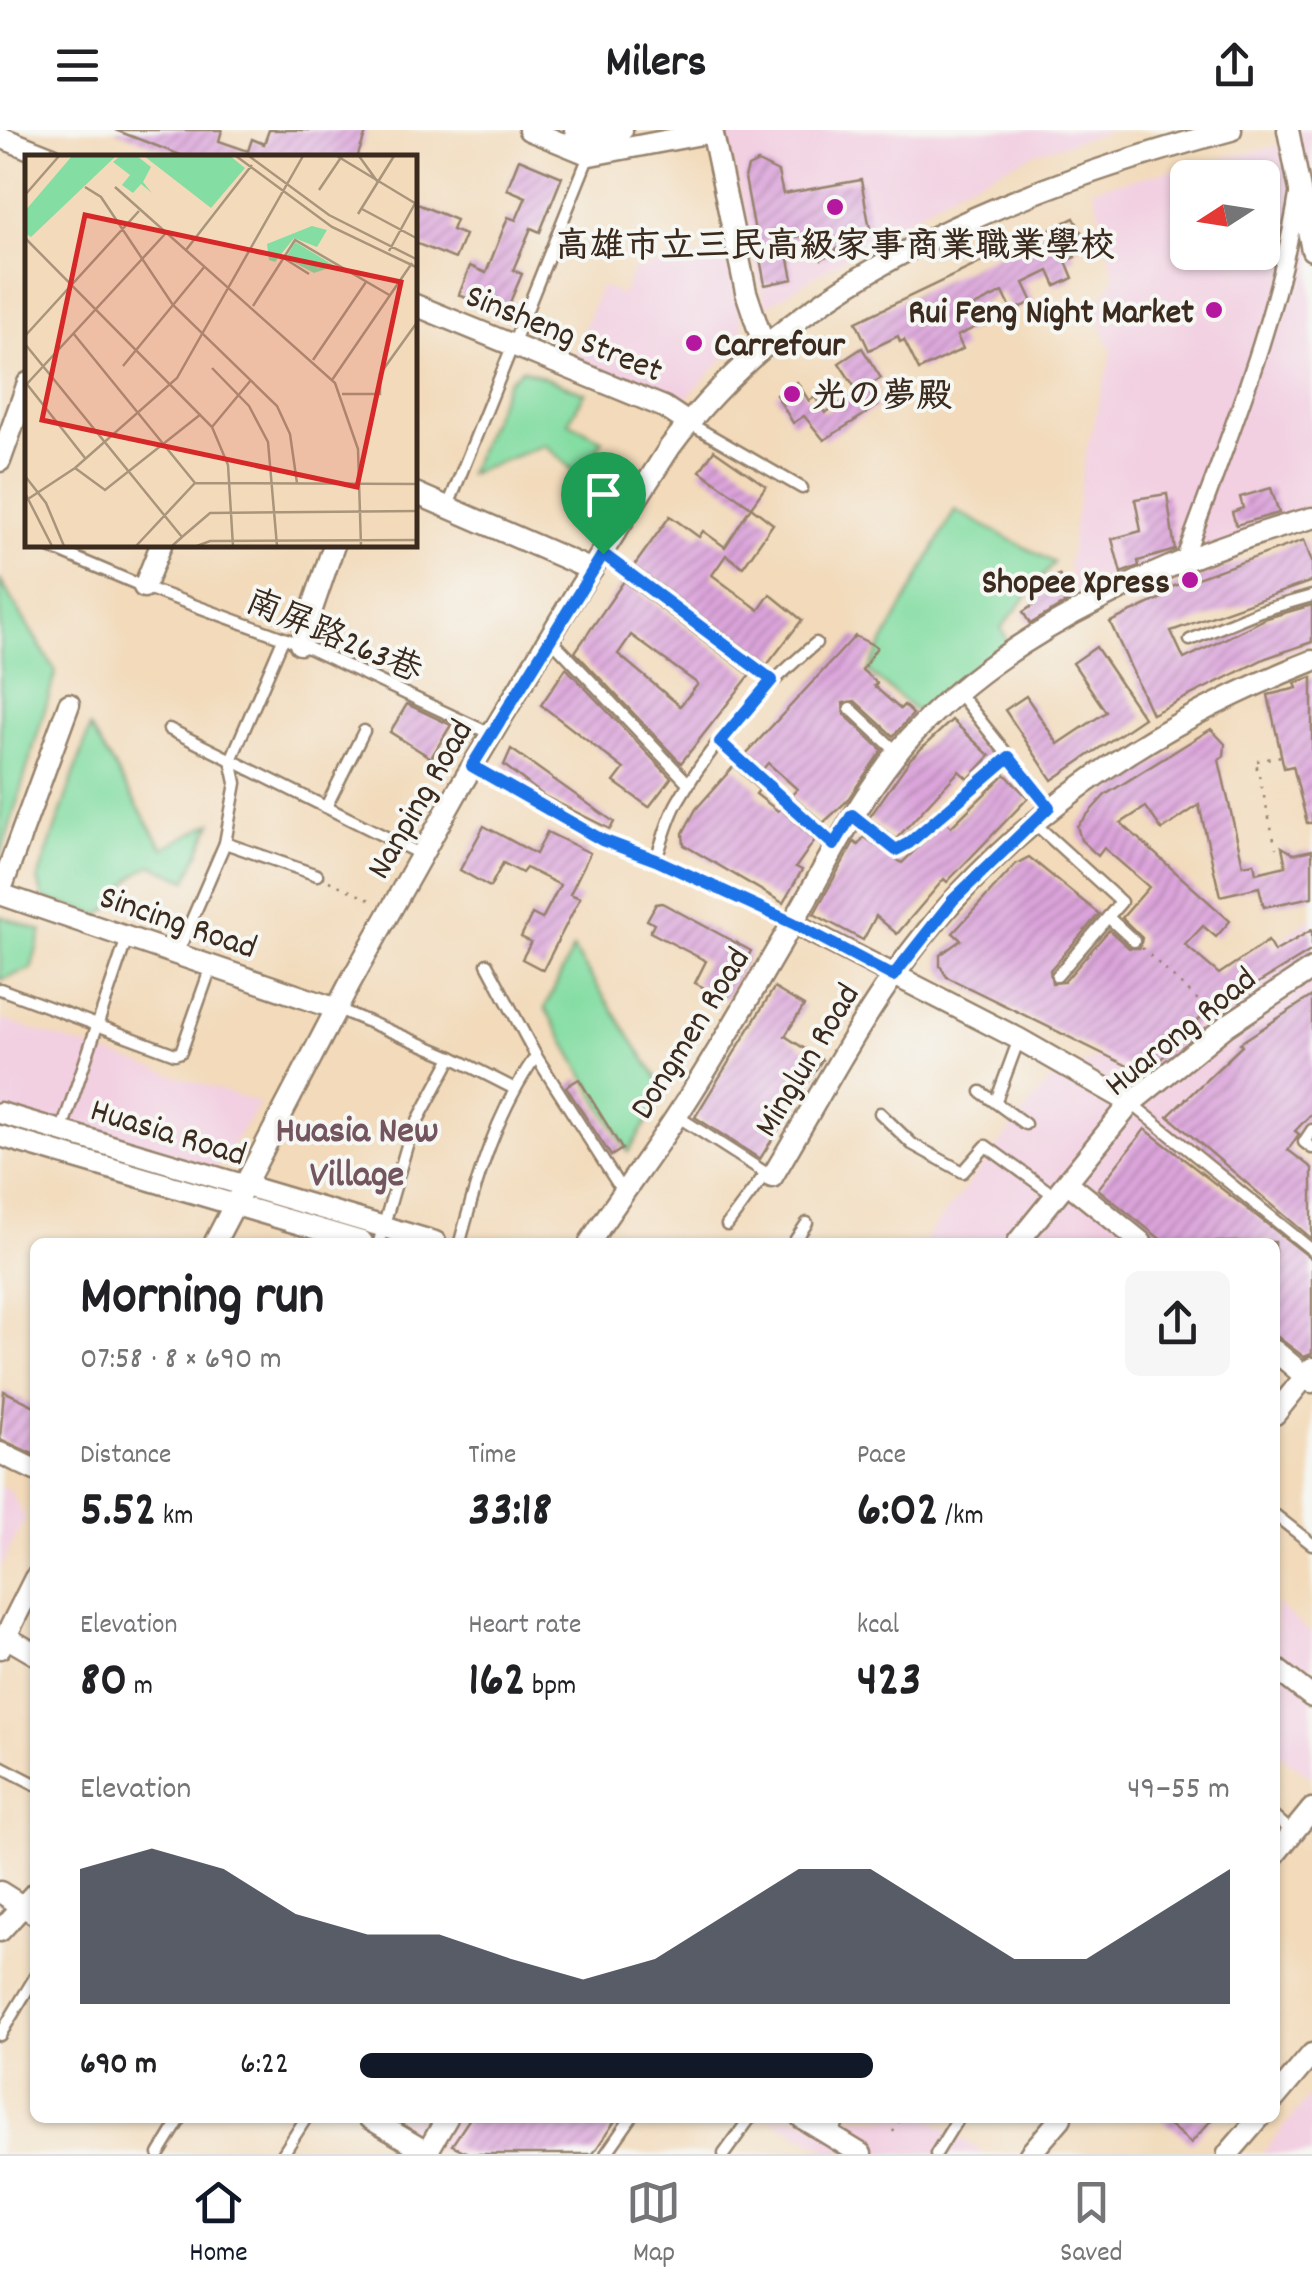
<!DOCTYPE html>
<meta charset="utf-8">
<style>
:root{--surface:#fff;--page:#f6f6f6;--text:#202124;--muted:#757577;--line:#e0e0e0;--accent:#111827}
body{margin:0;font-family:Dekko,"LXGW WenKai TC","Klee One",sans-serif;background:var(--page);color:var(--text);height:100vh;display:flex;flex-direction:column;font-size:38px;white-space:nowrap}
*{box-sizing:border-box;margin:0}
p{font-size:32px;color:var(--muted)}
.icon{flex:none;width:55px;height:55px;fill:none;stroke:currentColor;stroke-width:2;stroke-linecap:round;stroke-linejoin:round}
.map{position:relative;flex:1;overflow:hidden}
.details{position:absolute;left:30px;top:1108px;width:1250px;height:885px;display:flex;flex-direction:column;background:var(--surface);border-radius:15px;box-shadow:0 2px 8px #0004}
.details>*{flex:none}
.needle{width:65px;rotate:258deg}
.controls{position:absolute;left:1170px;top:30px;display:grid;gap:20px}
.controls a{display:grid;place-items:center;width:110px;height:110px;border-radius:15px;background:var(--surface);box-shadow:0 2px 8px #0004;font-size:50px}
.pin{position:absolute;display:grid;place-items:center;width:85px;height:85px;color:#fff;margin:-102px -42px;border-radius:50% 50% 50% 0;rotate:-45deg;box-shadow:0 0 10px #0007}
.pin .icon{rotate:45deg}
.round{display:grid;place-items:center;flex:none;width:105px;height:105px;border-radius:15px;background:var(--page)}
.head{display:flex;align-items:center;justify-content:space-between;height:170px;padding:0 50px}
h1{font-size:55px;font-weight:700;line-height:75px}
.figures{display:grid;grid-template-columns:repeat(3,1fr);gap:15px;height:170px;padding:10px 50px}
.figures div{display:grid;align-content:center}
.figures b{font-size:50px;font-weight:700}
.figures small{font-size:28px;font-weight:400}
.figures p{font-size:28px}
.chart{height:280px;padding:20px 50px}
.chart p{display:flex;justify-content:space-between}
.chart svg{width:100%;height:180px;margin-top:10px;fill:var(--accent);opacity:.7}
ul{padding:0 50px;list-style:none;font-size:32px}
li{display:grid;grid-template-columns:160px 120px 1fr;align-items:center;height:75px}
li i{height:25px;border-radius:12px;background:var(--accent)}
header{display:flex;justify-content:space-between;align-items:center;height:130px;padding:0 50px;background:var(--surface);font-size:45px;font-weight:700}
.dock{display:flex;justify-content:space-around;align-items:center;height:140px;border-top:2px solid var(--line);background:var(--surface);font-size:28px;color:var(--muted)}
.dock a{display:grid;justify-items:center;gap:5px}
.dock .on{color:var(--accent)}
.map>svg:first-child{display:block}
</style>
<header><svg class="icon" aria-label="menu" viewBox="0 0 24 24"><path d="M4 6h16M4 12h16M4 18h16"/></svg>Milers<svg class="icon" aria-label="share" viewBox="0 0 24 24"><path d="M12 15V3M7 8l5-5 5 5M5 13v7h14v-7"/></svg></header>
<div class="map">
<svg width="1312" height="2024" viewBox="0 0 1312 2024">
<defs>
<pattern id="building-hatch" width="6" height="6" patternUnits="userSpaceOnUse" patternTransform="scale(2.5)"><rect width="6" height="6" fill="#dca4db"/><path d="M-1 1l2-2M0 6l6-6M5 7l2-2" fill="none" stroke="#b486b1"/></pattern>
</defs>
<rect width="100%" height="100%" fill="#f6f6f2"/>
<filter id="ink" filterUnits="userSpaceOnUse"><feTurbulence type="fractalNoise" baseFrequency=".01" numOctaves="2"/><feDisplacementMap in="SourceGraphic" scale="20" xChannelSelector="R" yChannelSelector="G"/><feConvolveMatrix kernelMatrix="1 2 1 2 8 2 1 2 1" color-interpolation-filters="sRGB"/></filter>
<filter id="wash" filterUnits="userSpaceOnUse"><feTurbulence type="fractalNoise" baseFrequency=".0048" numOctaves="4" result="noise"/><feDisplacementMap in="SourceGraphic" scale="40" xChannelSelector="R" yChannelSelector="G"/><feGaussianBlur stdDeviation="2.25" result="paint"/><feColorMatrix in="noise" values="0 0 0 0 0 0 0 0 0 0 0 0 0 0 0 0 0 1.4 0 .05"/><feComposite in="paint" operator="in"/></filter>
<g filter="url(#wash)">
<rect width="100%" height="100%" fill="#f2daba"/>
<g fill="#f2cfe1" fill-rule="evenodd">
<path d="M726 0H1115L1038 22 955 60 765 177Z"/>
<path d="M1277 0H1312V405L1307 392 1081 477 1068 437 1085 326 1112 222 1095 179 1115 146 1093 58 1279 16ZM1188 48H1262V122H1188Z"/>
<path d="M727 121 743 196 741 211 685 269 572 233 600 156 622 165 634 139Z"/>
<path d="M1312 787V931L1272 948 1182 1027 1105 1112H923L1047 953 1161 894Z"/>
<path d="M0 889 260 973 197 1068 0 1014Z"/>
<path d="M0 1356 10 1361 25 1388 0 1439Z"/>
<path d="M1275 1473 1312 1504V1648L1275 1621Z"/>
<path d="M1312 1963V2024H1262Z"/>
<path d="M386 1988H623L598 2024H446Z"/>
<path d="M769 1988H930L985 2024H835Z"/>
</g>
<g fill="#84dda3" stroke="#608460" stroke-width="2.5">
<path d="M522 239 585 263 568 292 603 310 579 346 545 315 468 344 508 251Z"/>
<path d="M955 380 1054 433 1001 498 1009 514 920 585 868 541Z"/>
<path d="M0 450 56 542 0 729Z"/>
<path d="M90 598 163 718 212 693 187 750 152 735C117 752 128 766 100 785L43 768 38 749Z"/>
<path d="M0 786 42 801 31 839 0 850Z"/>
<path d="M573 819 666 962 628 1022 545 878Z"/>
</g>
<g id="blocks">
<g fill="url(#building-hatch)" fill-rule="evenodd">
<path d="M115 0H222L219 11 248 21 252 9 264 14 269 0H367L357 28H188Z"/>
<path d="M519 29 562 47 540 102 531 98 513 140 522 144 505 184 459 165 470 136 486 143 508 87 516 90 526 67 507 59Z"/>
<path d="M758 32 778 42 783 64 861 50 870 99 858 102 854 116 843 123 842 116 822 129 817 103 785 109 793 149 765 155 745 48 748 37Z"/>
<path d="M415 73 456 90 452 100 465 105 455 129 415 113Z"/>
<path d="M1074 88 1083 105 1077 108 1081 117 1070 116 1075 127 1066 131 1073 148 1056 156 1049 141 1024 153 1033 172 1012 181 1003 162 972 177 980 195 957 206 963 219 919 240 904 210 900 212 898 206 869 220 856 192Z"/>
<path d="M862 218 881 248 873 253 878 261 871 266 878 276 824 310 804 286 793 293 776 265 797 252 809 271 815 267 825 283 858 262 839 233Z"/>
<path d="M714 320 766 356 751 377 700 341Z"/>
<path d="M1271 358 1279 383 1236 395 1232 382 1243 378 1240 367Z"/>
<path d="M1167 364 1175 420 1138 431 1139 436 1121 443 1112 409 1141 401 1135 369Z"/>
<path d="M751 377 773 394 743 437 726 425 712 445 759 480 770 464 802 490 767 535 634 436 670 386 699 407 703 401 725 417Z"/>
<path d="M1304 410 1312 432V451L1171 501 1184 529 1267 488 1312 475V512L1266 528 1152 584 1110 492 1168 465 1166 459Z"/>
<path d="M1059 445 1072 469 1030 494 1023 482 1035 474 1032 469 1042 463 1039 457Z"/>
<path d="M624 451 750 545 681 633 575 522ZM631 505 698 554 680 576 618 524Z"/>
<path d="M855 506 877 517 862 540 877 553 874 556 900 579 904 575 913 584 893 606 855 571 843 573 844 584 882 620 846 672 823 693 792 665 797 659 768 633 763 639 746 624Z"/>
<path d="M1096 517 1144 588 1052 650 1005 580 1026 566 1058 614 1106 582 1073 533Z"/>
<path d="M566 538 671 648 649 677 614 652 624 639 541 575Z"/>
<path d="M1312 547V693H1307L1293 636 1284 638 1268 565 1297 558 1295 553Z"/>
<path d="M407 574 451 595 431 628 390 602Z"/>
<path d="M952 590 990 626 968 649 959 641 896 709 869 688 911 628Z"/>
<path d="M1211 599 1225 614 1224 626 1219 630 1243 735 1254 733 1256 743 1286 736 1282 717 1294 724 1312 720V767L1264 777 1259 757 1220 766 1199 675 1162 700 1146 677 1121 693 1230 791 1216 807 1203 796 1185 815 1219 844 1268 811 1274 822 1312 800V820L1219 877 1215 873 1158 932 1155 929 1140 942 947 847 940 836V825L961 810 953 803 1016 734 1029 727 1099 784 1050 840 1052 853 1064 852 1109 800 1129 818H1140L1142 808 1122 788 1149 757 1104 718 1098 726 1081 710 1077 696 1105 665Z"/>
<path d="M511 619 614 692 610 699 544 666 504 635Z"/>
<path d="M734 636 759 660 756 664 778 681 781 679 815 710 796 737 802 740 783 773 684 715 683 703 696 679Z"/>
<path d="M1005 644 1028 668 947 752 944 749 897 804 876 786 863 810 814 784 854 712 858 715 864 707 902 733 945 691 951 697Z"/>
<path d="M484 696 536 724 547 702 590 723 570 764 580 768 543 840 522 829 531 812 521 807 532 784 542 789 560 755 526 738 522 743 503 733 490 757 460 740Z"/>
<path d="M662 773 751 821 726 869 695 853 706 831 650 802 654 794 647 790 656 774Z"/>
<path d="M774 858 804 876 785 906 822 930 760 1029 695 987Z"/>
<path d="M1312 866V983L1295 1001 1299 1004 1288 1020 1312 1038V1109L1168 986 1242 916 1240 913Z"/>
<path d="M579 949 622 1019 611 1026 566 957Z"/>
<path d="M1145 999 1312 1129V1224L1304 1227 1275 1205V1112H1164L1098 1059Z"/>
<path d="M4 1261 35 1276V1325L0 1309Z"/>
<path d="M470 1988H617L593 2024H470L452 2015Z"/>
<path d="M1161 1988H1213L1191 2013Z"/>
</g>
</g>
</g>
<g filter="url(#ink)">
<use href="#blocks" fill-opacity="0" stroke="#96826c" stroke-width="2.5"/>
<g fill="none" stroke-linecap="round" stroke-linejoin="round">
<g stroke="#96826c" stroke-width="15">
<g id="service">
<path d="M689 293 802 358"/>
<path d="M448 376 590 23"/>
<path d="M45 415 144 457 300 514 491 604"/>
<path d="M603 424 772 550"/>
<path d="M550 508 689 654"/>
<path d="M1190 510 1260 481 1312 466"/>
<path d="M957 561 1049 677"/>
<path d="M850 578 897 622"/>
<path d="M169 599 422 725"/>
<path d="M720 612 834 715"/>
<path d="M473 637 602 710 656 729 793 793"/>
<path d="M326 677 364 601"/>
<path d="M852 686 896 720 1009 627"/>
<path d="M1032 691 1121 772 1108 787 1134 811"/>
<path d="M225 713 317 745"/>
<path d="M656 729C663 710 668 688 678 671 713 610 764 557 816 513"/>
<path d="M177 824 225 713 236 653 231 630 283 509"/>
<path d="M487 834 536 926 623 1062"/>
<path d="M1057 846 1108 787"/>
<path d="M0 859 175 924 181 922 211 837"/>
<path d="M338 879 452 927 513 958"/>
<path d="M981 962 1025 994"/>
<path d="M996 971 1019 909"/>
<path d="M1131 973 1312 1120"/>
<path d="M880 983 912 1014 963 1042 986 1016 1055 1066"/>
<path d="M677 986 772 1047"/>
<path d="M1312 1000 1304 1012 1312 1018"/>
<path d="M60 1005 127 808"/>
<path d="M727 1095 766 1043"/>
<path d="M379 1112 410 1005 452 927"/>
<path d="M460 1112C477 1048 497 981 536 926"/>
<path d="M794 1112 807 1093"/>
<path d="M1275 1385 1312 1414"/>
<path d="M0 1636 35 1654"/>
<path d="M1275 1687 1292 1702"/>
<path d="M0 1905 35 1847"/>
<path d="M830 2005 841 1988"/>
<path d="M159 2024 181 1988"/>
<path d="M283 2024 306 1988"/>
<path d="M606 2024 631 1988"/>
<path d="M724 2024 750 1988"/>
<path d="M936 2024 958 1988"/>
</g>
</g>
<g stroke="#96826c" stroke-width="20">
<path id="pedestrian" d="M1182 435C1226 313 1278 191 1298 62"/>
</g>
<g stroke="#96826c" stroke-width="25">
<g id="minor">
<path d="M529 0 590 25 712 2"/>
<path d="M575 0 590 7 622 0"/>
<path d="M712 0 746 162 764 216"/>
<path d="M1288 0 1312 120"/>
<path d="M0 7 53 28"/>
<path d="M415 175 664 277 688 293"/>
<path d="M0 331 28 253"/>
<path d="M415 363 592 440"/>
<path d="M144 457 161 415"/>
<path d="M300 514 334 415"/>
<path d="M0 762 69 574"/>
<path d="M0 764 337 879"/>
<path d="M793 793 1019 909 1131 973"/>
<path d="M0 983 435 1112"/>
<path d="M0 1006 362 1112"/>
<path d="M772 1047C812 980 849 909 894 845 997 698 1146 596 1312 531"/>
<path d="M1068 1053 1141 1112"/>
<path d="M215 1112 351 851 457 662 575 465 670 317C803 138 1025 56 1231 0"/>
<path d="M590 1112C617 1070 648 1030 676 987 716 927 752 862 789 799 831 729 863 655 921 596 1015 497 1181 423 1312 388"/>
<path d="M1018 1112 1131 973 1226 896 1312 839"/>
<path d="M1275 1221 1312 1252"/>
<path d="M1275 1284 1312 1238"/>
<path d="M0 1323 35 1340"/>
<path d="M6 1507 35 1524"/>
<path d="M0 1518 35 1448"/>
<path d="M1275 1538 1312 1567"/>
<path d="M1275 1724 1312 1679"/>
<path d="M0 1762 35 1784"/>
<path d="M0 1801 35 1763"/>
<path d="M1275 1968 1312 1924"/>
<path d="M369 1988 430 2024"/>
<path d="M802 1988 861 2024"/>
<path d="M426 2024 447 1988"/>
<path d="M1030 2024 1061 1988"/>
<path d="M1228 2024 1259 1988"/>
</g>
</g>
<g stroke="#96826c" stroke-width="2.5" stroke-dasharray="2.5 8" stroke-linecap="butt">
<path d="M1257 631 1281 626"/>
<path d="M1257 639 1256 632 1276 718"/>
<path d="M329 751 372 771"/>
<path d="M1142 818 1213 884"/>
<path d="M893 2002 901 1988"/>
</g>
<use href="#service" stroke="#fff" stroke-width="10"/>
<use href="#pedestrian" stroke="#fff" stroke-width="15"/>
<use href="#minor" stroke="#fff" stroke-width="20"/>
</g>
</g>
<g fill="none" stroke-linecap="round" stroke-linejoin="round" filter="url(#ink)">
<g stroke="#fff" stroke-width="20">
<path id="route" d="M603 424 772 550 720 612 834 715 852 685 896 720 909 713 1009 627 1049 677 953 770 893 846 793 793 656 730 602 710 472 636Z"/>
</g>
<use href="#route" stroke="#1a73e8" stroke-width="12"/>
</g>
<g fill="#b5179e" stroke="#f6f6f2" stroke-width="4">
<circle cx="835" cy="77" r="10"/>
<circle cx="1214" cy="180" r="10"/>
<circle cx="694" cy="213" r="10"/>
<circle cx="792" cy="264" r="10"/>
<circle cx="1190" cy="450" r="10"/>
</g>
<g text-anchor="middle" stroke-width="8" stroke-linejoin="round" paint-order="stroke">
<g font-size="35" font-weight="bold" fill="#3b2a1e" stroke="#f6f6f2" text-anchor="end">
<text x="835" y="126" text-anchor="middle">高雄市立三民高級家事商業職業學校</text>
<text x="1194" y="192">Rui Feng Night Market</text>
<text x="714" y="225" text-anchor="start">Carrefour</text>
<text x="812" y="276" text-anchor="start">光の夢殿</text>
<text x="1170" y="462">Shopee Xpress</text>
</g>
<g font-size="35" fill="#3b2a1e" stroke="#f6f6f2">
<text transform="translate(565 201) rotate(22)" y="12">Sinsheng Street</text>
<text transform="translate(335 504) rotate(23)" y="12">南屏路263巷</text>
<text transform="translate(418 668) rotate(-60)" y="12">Nanping Road</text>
<text transform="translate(179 790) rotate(19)" y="12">Sincing Road</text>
<text transform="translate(1179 900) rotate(-39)" y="12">Huarong Road</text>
<text transform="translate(688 902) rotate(-58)" y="12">Dongmen Road</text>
<text transform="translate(805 929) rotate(-59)" y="12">Minglun Road</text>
<text transform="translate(169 1000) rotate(17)" y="12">Huasia Road</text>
</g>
<g font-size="38" font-weight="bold" fill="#735560" stroke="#f6f6f2">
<text x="357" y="1011">Huasia New<tspan x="357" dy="44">Village</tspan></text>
</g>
</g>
<g transform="translate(25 25)">
<rect width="392" height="392" fill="#f2daba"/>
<path d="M95 1H112L126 12 118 27 127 38 116 29 108 38 97 30 105 20 88 7ZM119 1H205L220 13 186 53ZM287 71 302 75 292 92 269 83 250 107 244 105 242 89ZM270 87 310 111 289 118 261 103Z" fill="#84dda3"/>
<path d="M47 1H91L6 82 0 78V56Z" fill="#84dda3"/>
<path fill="none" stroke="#a9947c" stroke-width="2.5" d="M211 1 307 72 393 113M224 1 304 60 393 105M312 1 393 50M334 1 352 26M60 32 76 42 148 150 252 251 265 279 272 328M90 32 310 228 333 294 336 391M294 35 317 1M0 40 34 1M337 54 393 84M333 59 369 1M0 83 187 272 203 310 208 391M161 95 227 10M364 96 393 43M257 102 284 119M228 151 270 85 366 141M48 178 170 328M0 181 114 56M0 189 157 382 147 391M288 205 341 127M98 211 180 111M187 213 224 251 243 287 252 391M307 225 387 108M1 228 60 303M0 231 141 78M317 239H355V219L393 166M187 272 226 225M50 313 80 335 176 259M0 321 21 348 39 391M0 338 27 391M0 346 50 313 152 223 278 1M157 382 185 358 393 356M111 391 170 328 393 329M172 391 185 386 393 385"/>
<path fill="#d62828" fill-opacity="0.15" stroke="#d62828" stroke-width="5" d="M60 60 376 127 332 332 17 265Z"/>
<rect width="392" height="392" fill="none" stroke="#3b2a1e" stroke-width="5"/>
</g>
</svg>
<div class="controls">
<a><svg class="needle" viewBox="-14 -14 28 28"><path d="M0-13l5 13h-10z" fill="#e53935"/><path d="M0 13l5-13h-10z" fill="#757577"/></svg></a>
</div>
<div class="pin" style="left:603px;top:424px;background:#1e9e55"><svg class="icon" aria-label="arrive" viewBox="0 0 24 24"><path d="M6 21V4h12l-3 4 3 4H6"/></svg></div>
<section class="details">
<div class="head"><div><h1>Morning run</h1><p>07:58 · 8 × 690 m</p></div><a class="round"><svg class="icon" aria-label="share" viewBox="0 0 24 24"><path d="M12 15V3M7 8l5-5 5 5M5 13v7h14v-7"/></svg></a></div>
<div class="figures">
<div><p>Distance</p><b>5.52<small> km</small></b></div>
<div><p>Time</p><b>33:18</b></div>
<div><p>Pace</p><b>6:02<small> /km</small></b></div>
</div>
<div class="figures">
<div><p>Elevation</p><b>80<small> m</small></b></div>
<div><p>Heart rate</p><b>162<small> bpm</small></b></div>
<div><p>kcal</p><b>423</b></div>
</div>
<div class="chart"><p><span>Elevation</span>49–55 m</p>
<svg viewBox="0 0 160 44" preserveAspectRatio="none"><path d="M0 44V11L10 6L20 11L30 22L40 27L50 27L60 33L70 38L80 33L90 22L100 11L110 11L120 22L130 33L140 33L150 22L160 11V44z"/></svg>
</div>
<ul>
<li><b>690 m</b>6:22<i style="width:59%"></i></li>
</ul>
</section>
</div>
<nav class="dock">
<a class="on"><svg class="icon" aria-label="home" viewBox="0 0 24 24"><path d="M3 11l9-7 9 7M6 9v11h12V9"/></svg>Home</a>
<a><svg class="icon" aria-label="map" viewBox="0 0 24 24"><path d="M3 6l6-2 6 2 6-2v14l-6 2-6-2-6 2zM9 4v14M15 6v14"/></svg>Map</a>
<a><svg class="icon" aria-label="saved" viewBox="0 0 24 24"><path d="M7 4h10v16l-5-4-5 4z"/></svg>Saved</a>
</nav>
